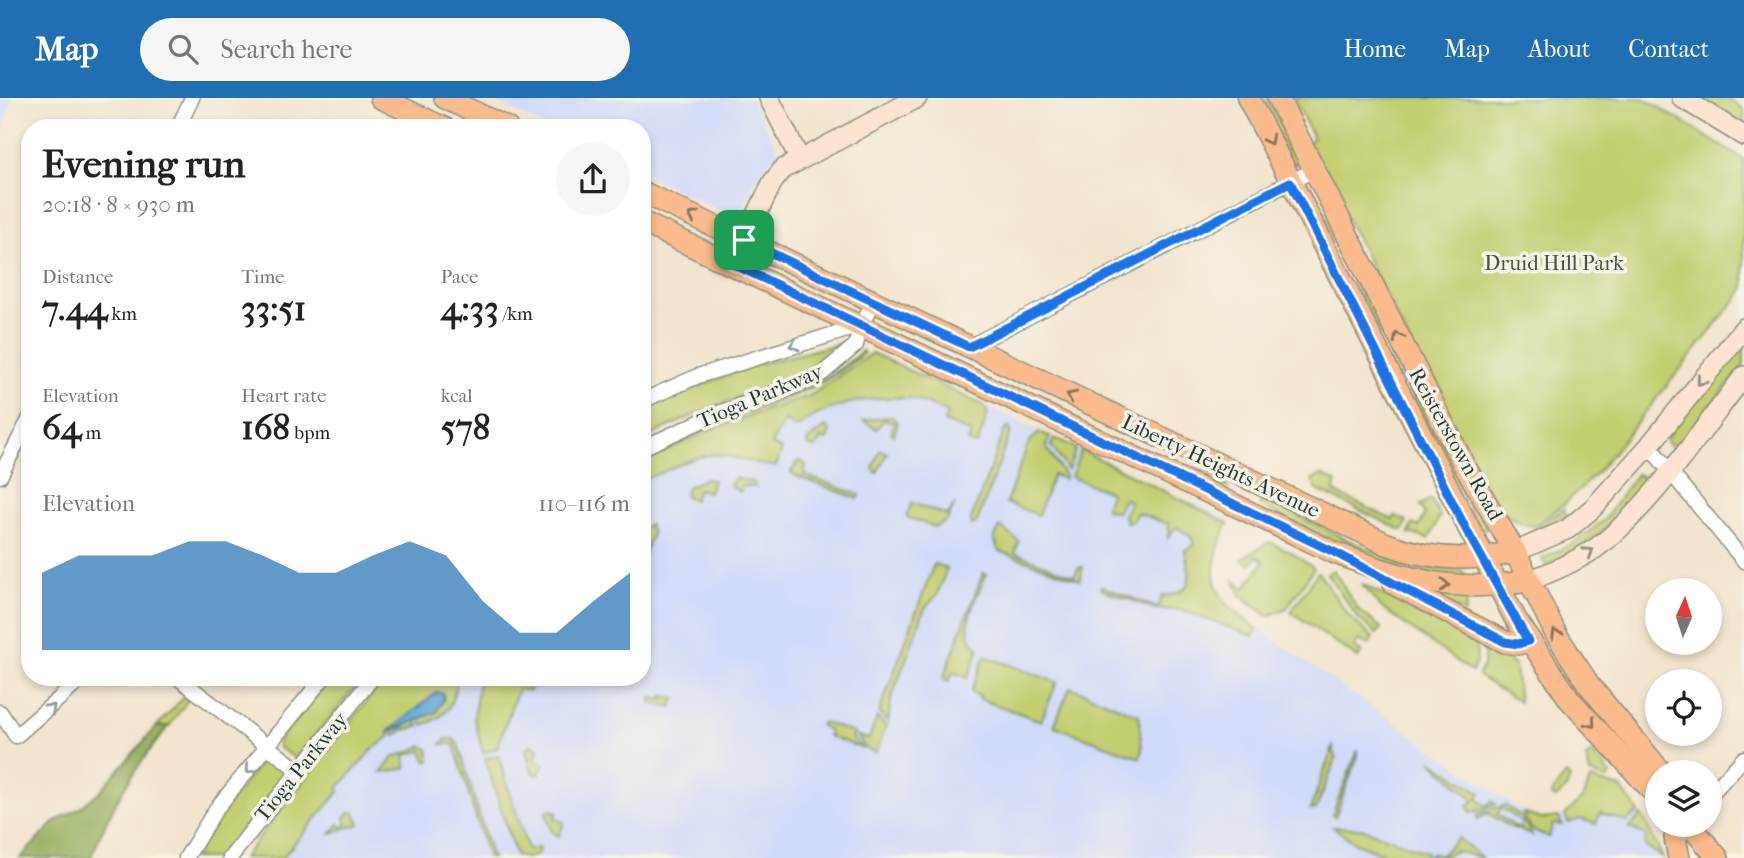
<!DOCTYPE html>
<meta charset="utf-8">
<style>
:root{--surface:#fff;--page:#f6f6f6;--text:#222;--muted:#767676;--accent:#1f6fb2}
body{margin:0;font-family:"IM FELL French Canon",serif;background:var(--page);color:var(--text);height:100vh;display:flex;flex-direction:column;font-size:26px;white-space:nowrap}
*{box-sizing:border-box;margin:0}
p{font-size:23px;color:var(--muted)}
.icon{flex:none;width:38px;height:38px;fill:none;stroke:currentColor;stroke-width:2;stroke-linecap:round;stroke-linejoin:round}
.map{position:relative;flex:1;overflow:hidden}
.details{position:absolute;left:21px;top:21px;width:630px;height:567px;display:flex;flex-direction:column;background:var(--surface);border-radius:28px;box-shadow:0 4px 10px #0003}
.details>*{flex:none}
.needle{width:46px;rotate:3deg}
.buttons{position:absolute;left:1645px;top:480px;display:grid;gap:14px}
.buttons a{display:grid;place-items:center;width:77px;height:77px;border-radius:50%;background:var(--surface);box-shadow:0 4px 10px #0003;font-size:35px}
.pin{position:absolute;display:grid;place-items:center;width:60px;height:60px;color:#fff;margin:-30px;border-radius:14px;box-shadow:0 4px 10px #0006}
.round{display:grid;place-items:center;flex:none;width:74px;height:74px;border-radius:37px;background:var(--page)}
.overview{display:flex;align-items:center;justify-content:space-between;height:119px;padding:0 21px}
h1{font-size:38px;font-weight:800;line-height:52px}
.stats{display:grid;grid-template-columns:repeat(3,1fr);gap:10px;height:119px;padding:7px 21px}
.stats div{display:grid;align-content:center}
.stats b{font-size:35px;font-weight:800}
.stats small{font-size:19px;font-weight:400}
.stats p{font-size:19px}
.chart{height:196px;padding:14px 21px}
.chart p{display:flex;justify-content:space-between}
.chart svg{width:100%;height:126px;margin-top:7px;fill:var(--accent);opacity:.7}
header{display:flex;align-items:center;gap:42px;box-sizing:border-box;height:98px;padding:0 35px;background:var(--accent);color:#fff}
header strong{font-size:33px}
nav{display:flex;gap:38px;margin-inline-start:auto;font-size:24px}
.search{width:490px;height:63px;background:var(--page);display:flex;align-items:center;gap:18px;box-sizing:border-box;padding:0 24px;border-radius:38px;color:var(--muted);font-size:26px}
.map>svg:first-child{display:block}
</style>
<header>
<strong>Map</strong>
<div class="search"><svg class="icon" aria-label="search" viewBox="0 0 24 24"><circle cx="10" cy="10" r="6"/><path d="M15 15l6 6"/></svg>Search here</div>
<nav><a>Home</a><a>Map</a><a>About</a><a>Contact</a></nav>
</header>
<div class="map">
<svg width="1744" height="760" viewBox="0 0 1744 760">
<rect width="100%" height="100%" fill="#f7f3e8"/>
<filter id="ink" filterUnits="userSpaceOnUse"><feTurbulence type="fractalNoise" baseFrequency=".0143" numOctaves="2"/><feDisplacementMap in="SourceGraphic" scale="14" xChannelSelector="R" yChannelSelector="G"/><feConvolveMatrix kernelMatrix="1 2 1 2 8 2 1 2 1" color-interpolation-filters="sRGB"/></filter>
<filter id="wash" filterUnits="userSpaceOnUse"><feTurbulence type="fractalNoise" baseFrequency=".00686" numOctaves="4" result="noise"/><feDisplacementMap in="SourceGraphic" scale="28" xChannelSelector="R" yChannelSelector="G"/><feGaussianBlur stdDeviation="1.57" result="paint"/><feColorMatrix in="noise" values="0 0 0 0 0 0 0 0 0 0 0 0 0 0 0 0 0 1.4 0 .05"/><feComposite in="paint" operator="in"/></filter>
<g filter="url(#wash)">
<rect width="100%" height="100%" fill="#f3e5cd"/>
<g fill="#d0daf9">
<path d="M0 0H13L0 40Z"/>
<path d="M487 0H751L779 54 760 76 736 120 642 75V30H549Z"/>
<path d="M872 255 1224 420 1228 425 1216 452 1213 473 1221 501 1234 514 1528 717 1546 721 1567 716 1584 699 1590 681 1621 690 1644 721 1663 760H243L386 579H642V364L712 331 811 297Z"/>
</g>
<g fill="#c2ce6f" stroke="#708652" stroke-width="2" fill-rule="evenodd">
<path d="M1258 0H1267L1297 60 1296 67H1293Z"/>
<path d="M1294 0H1644L1744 62V192L1598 373 1568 403 1536 427C1520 430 1508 415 1495 411L1308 45 1313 40Z"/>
<path d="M1701 0H1726L1744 11V27Z"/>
<path d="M1308 87 1311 89 1487 430 1480 432 1305 88Z"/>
<path d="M1744 242V267L1678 348 1668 347 1666 340Z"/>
<path d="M842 245 845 247C813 277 778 286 738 300 705 312 673 326 642 342V312L650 308 751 268Z"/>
<path d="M862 253 864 255C814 297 774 304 715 327 690 336 666 349 642 361V357C673 342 704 328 737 316 785 297 822 289 862 253Z"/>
<path d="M872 255 985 308 988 316 977 347 968 344 971 335 944 324 947 314C935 310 919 301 906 300 869 298 825 307 796 330L785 323 771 346 782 352 776 368C762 370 733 355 710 357 686 359 656 381 642 380V364L712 331 811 297Z"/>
<path d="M891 318 898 325 894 337 891 335 894 325 884 321 877 331 863 323Z"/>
<path d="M825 329 830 333 827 342 821 340 816 350 807 347V343Z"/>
<path d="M1009 330 1011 333 977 424 972 427 971 422 1005 331Z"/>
<path d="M1039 335 1050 338 1046 349 1065 378 1064 381 1053 377 1038 417 1006 405 1029 344Z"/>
<path d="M1055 340 1076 350 1068 372 1051 348Z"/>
<path d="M880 352 887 355 877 375 873 371Z"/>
<path d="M1081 352 1228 425C1204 479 1209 497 1258 531L1253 538 1181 512 1155 511 1100 491 1101 488 1158 510 1162 498C1197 495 1190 478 1185 452L1195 447 1190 438 1176 429 1168 439 1169 426 1137 415 1133 423 1126 424 1124 416 1130 403 1124 401 1117 414 1105 411 1110 394 1071 379Z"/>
<path d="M799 362 806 367 804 377 860 397 858 401 796 378 791 374Z"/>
<path d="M1175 364 1219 379 1229 391 1175 366Z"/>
<path d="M1636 376 1642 378 1645 385C1625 424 1583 449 1546 468L1542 461 1576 444 1605 421Z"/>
<path d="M1321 377 1337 384 1334 394 1393 422 1395 418 1407 423 1403 433 1317 392 1312 382Z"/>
<path d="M735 380 753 384 755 389 742 388 740 394 730 387Z"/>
<path d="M704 381 713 382 709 394 698 391 694 402 685 398 687 389Z"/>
<path d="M1262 400C1326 430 1390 471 1463 473L1466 480C1392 479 1324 438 1259 407Z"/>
<path d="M1431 401 1440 418 1429 441 1409 435 1413 426 1419 429 1425 416 1420 407Z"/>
<path d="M912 405 948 418 955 406 947 423 935 429 906 419Z"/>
<path d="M1564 411 1567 418 1535 435 1534 432Z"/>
<path d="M649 427 652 436 642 460V429Z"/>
<path d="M1000 429 1019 443 1015 455 1074 478 1078 470 1083 469 1080 482 999 453 994 441Z"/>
<path d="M1269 444 1291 454 1314 470 1287 510 1268 518 1242 498 1235 483 1245 490 1264 463 1256 458 1250 467 1242 461Z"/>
<path d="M934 466 947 470 937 497 925 510 891 601 888 624 879 615Z"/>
<path d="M1333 472 1358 511 1381 530 1377 536 1358 520 1327 476Z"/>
<path d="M1318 474 1350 519 1373 540 1368 547 1359 542 1354 549 1362 554 1358 560 1291 514Z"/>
<path d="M983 475 986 476C978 498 955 534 979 550L968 580 953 574 949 583 943 581Z"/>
<path d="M1361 486 1476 541 1477 562 1472 574 1383 511Z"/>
<path d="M1427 495 1468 497 1465 515Z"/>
<path d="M1484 552H1489L1497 557 1499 555 1515 568 1519 604 1478 578 1484 566Z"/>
<path d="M985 558 1057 584 1041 623 979 601 980 598 971 594Z"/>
<path d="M331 579H364L296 661 278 649V643Z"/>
<path d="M386 579H458C453 605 450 618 423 627L420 621 417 624 419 628 405 632 404 628 401 634 394 637 390 631 389 639 373 651 338 690 340 693 282 760H243Z"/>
<path d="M479 579H519L532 586 529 593 518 591 497 650 483 655 474 620Z"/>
<path d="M1070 589 1139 617 1142 653 1140 660 1054 628Z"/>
<path d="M664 597 675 601 671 609 651 605V599L662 602Z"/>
<path d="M185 598H188V602L169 628 156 629Z"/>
<path d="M877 619 886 628 876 655 867 652 857 638 869 641Z"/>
<path d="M823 624 854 635 852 640 864 651 828 638 829 633 820 627Z"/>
<path d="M446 641H454L458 646 492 760H488L454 646H441Z"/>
<path d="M530 647 539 650 535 661 544 666 539 677 533 675 526 653Z"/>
<path d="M422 648 428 651 430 663H426L422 653 405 657 406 670 381 675 393 660Z"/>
<path d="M1333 649 1336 661 1316 711 1310 712Z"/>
<path d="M1358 652V658L1335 719 1332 717Z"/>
<path d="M1592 655 1611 677 1608 681 1590 676 1586 659Z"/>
<path d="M498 657 528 752 539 750 538 757 526 760 516 758 485 661Z"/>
<path d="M269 662 284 674V680L219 760H193L212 726 262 663Z"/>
<path d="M1431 662 1481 695 1477 701 1487 708 1492 703 1496 706 1471 715 1468 708 1474 702Z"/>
<path d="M1566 676 1570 680 1566 691 1556 700 1551 697Z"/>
<path d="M1590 681 1621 690 1639 714 1626 724 1600 715 1596 726 1580 721 1568 725 1565 717 1584 699Z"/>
<path d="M1505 707 1522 719 1532 737 1508 728 1488 715 1478 721V716ZM1502 710 1523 725 1519 731 1497 716Z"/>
<path d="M550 712 557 714 555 720 564 725 559 738 552 734 546 715Z"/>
<path d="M350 714 355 715 360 726 331 735 339 726 341 729 347 727 345 719Z"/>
<path d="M1523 715 1541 721 1559 719 1562 727 1553 726 1549 739 1532 732Z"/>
<path d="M1641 717 1644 721 1663 760 1645 748 1646 737 1629 730Z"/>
<path d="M1333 729 1361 730 1427 754 1425 760H1393L1356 745Z"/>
<path d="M1458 740 1482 760 1455 753 1440 760H1429L1431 755 1440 758Z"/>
</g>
<path fill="#99b162" stroke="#5c774b" stroke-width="2" d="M169 628C134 670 110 709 91 760H20L56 723 80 710 101 692 156 629Z"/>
<path fill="#62a7d8" stroke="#407286" stroke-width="2" d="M437 594 442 595 444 600 437 614 387 635Z"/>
</g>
<g filter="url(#ink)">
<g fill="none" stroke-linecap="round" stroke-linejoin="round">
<g stroke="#899180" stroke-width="17">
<g id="street">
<path d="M178 30 192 0"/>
<path d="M969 249 1314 72"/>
<path d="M642 303 698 278 860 228"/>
<path d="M1649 348 1744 463"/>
<path d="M642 350 721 314 799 287 823 275 856 247 860 228 874 204"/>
<path d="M0 378 30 320"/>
<path d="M177 579 298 672"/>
<path d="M0 614 16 638 84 579"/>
<path d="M1710 697 1744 660"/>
<path d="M186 760 216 711 324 579"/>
<path d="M230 760 373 579"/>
</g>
</g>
<g stroke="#899180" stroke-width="22">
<g id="secondary">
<path d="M769 0 799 60"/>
<path d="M1682 0 1744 38"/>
<path d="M733 166 772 85 783 71 917 0"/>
<path d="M1515 454 1568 431 1593 410 1649 348 1744 230"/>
<path d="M1528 483C1552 474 1575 464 1596 450 1647 414 1704 329 1744 278"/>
</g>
</g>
<g stroke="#899180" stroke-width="24">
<g id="primary">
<path d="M381 0 444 30"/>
<path d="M445 0 507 30"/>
<path d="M1248 0 1515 520 1570 602 1657 698"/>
<path d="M1278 0 1463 365 1515 454 1556 536 1589 587 1661 674"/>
<path d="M642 94 1387 446C1429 462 1470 464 1515 454"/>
<path d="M642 124 1333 454C1401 481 1454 496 1528 483"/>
<path d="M1394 486 1505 544 1518 546 1529 543"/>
<path d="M1689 726 1718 760"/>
<path d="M1679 760 1675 740 1683 726"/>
</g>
</g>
<use href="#street" stroke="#fff" stroke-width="14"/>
<use href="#secondary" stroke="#fde4d1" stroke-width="19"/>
<use href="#primary" stroke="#fbbb8c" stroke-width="21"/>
</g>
<defs><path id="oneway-chevron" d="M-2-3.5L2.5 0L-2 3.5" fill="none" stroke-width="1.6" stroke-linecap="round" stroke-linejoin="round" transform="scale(1.75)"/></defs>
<g stroke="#82765c">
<use href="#oneway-chevron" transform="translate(1269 42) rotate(63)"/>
<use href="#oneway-chevron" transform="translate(693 118) rotate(-155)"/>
<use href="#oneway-chevron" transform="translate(1398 239) rotate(-117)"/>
<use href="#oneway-chevron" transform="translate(1071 298) rotate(-154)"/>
<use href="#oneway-chevron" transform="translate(1445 487) rotate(4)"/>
<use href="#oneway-chevron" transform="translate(1556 536) rotate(-120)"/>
<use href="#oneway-chevron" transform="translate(1591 625) rotate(49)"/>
</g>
<g stroke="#8f9e9a">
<use href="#oneway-chevron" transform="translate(794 247) rotate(164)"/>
<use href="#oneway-chevron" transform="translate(51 610) rotate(-42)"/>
<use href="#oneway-chevron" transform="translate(250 671) rotate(130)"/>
</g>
<g stroke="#8e9082">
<use href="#oneway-chevron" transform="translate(1701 283) rotate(129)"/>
<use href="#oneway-chevron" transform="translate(1589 454) rotate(-33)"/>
</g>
</g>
<g fill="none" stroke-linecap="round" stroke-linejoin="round" filter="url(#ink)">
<g stroke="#fff" stroke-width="14">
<path id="route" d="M1290 84 1469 437 1528 543 1518 546 1505 544 1334 454 733 166 744 142 969 249Z"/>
</g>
<use href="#route" stroke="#1a73e8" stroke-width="9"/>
</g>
<g text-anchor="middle" stroke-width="7" stroke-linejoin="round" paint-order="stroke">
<g font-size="21" fill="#405a40" stroke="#f7f3e8">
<text x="1554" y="172">Druid Hill Park</text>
</g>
<g font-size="21" fill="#1f3d34" stroke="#f7f3e8">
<text transform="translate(760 298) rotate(-23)" y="7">Tioga Parkway</text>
<text transform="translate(1456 346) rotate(61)" y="7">Reisterstown Road</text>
<text transform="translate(1221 368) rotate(25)" y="7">Liberty Heights Avenue</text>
<text transform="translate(301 669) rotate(-51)" y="7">Tioga Parkway</text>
</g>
</g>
</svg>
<div class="buttons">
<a><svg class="needle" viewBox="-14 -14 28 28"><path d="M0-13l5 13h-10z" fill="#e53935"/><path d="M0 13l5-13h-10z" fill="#767676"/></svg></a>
<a><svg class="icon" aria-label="locate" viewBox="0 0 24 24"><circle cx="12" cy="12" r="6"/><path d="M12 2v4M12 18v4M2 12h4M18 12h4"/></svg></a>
<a><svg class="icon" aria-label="layers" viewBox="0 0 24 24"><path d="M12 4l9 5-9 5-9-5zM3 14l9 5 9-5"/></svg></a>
</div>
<div class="pin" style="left:744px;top:142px;background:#1e9e55"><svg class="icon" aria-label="arrive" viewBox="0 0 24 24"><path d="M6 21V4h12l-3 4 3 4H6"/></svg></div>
<section class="details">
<div class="overview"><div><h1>Evening run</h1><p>20:18 · 8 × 930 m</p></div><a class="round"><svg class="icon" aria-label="share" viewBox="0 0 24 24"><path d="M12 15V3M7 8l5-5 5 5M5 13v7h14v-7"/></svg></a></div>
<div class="stats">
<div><p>Distance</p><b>7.44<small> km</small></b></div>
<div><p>Time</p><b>33:51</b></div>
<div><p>Pace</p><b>4:33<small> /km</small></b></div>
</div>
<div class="stats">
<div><p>Elevation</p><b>64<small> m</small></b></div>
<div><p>Heart rate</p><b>168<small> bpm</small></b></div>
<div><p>kcal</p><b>578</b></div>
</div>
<div class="chart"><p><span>Elevation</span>110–116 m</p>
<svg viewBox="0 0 160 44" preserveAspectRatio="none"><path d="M0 44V17L10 11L20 11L30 11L40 6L50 6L60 11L70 17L80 17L90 11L100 6L110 11L120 27L130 38L140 38L150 27L160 17V44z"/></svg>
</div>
</section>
</div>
